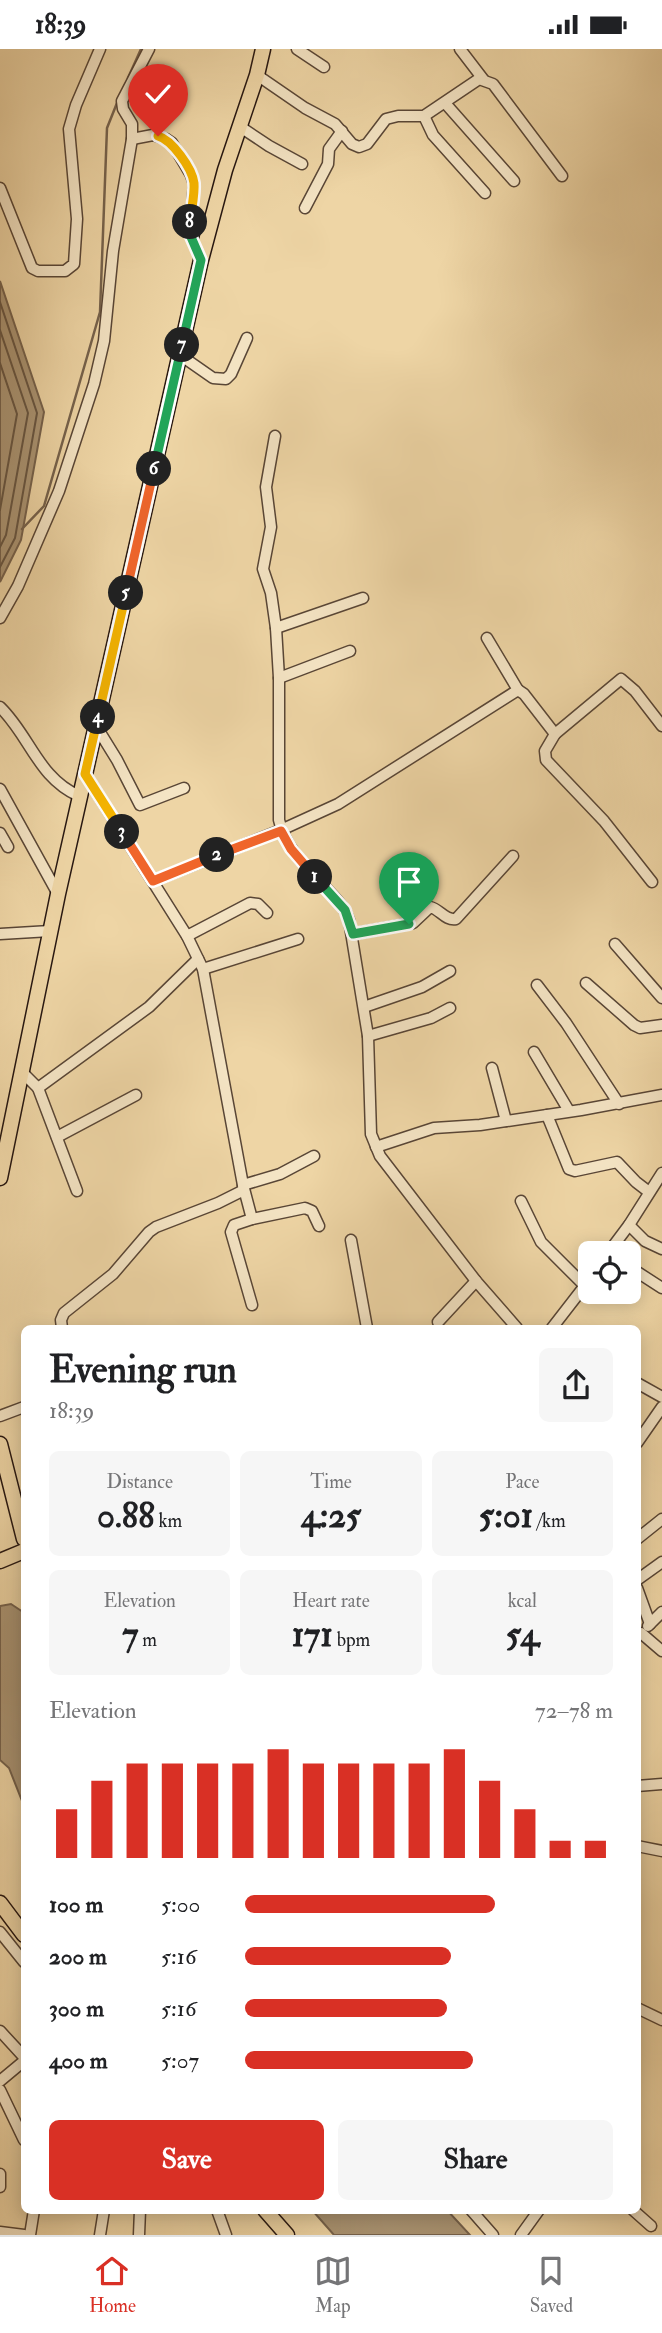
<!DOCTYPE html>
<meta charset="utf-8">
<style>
:root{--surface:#fff;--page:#f6f6f6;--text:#202124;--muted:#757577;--line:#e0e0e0;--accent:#d93025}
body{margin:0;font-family:"IM FELL Double Pica",serif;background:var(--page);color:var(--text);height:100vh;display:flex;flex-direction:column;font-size:26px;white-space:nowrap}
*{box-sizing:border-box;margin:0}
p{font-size:23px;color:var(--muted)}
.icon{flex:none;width:38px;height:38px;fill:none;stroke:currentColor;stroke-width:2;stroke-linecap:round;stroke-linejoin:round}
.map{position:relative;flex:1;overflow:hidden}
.side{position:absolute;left:21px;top:1276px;width:620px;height:889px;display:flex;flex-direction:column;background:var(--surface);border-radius:10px;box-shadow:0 4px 18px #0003}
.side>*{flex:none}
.fabs{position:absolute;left:578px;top:1192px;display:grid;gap:14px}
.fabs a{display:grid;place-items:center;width:63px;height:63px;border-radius:10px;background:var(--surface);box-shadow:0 4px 18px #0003;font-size:35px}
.pin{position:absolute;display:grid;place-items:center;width:60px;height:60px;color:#fff;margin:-72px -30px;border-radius:50% 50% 50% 0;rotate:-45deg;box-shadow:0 0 7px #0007}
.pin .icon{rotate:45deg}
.km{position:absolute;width:35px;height:35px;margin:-18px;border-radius:50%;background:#222;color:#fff;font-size:19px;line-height:35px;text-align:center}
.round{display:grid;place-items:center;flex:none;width:74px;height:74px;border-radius:10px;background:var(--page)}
.summary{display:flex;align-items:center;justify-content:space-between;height:119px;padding:0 28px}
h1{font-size:38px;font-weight:700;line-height:52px}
.figures{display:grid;grid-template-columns:repeat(3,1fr);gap:10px;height:119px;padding:7px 28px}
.figures div{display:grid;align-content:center;border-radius:10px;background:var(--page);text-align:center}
.figures b{font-size:35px;font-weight:700}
.figures small{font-size:19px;font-weight:400}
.figures p{font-size:19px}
.chart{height:196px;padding:14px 28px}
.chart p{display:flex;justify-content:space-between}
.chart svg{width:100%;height:126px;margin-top:7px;stroke:var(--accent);stroke-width:6}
.cta{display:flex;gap:14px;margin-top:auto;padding:14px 28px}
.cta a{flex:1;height:80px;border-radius:10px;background:var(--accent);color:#fff;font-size:28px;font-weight:700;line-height:80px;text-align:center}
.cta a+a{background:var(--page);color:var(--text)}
ul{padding:0 28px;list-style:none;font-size:23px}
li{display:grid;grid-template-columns:112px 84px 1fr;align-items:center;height:52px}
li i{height:18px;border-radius:9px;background:var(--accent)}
.status{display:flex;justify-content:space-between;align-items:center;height:49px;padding:0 35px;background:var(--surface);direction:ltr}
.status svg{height:19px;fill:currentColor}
.tab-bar{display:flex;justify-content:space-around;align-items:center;height:98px;border-top:2px solid var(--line);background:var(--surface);font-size:19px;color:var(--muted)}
.tab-bar a{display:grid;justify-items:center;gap:4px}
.tab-bar .on{color:var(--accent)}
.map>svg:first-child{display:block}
</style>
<div class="status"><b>18:39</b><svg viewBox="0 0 49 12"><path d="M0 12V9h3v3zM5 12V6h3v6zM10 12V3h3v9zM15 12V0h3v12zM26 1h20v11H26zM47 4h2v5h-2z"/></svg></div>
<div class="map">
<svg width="662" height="2186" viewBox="0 0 662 2186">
<rect width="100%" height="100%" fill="#eed5a5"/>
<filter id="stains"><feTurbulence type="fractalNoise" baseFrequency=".00286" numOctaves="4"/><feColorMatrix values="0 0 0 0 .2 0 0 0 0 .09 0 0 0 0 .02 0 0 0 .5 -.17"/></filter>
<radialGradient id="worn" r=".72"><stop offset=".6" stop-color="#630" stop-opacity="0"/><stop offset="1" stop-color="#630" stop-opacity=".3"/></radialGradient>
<g fill="#aa9473" stroke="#76624c" stroke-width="2">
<path d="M0 232 44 363 21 491 0 533Z"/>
<path d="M11 1555 23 1563 24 1569V1757L9 1719 0 1711V1557Z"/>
<path d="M312 2161H447L470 2186H334Z"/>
</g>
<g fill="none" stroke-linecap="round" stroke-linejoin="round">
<g stroke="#685642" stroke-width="2">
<path d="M0 253 37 364 15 489 0 518"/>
<path d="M0 281 28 364 6 486 0 498"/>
<path d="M0 314 17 365 0 461"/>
</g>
<g stroke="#76624c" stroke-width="2.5">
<path d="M128 29 141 0"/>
<path d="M22 480 44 457 100 263 107 79 117 54"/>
</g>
<g stroke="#594636" stroke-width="13">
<g id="minor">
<path d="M297 0 324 18"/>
<path d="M460 0 483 30"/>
<path d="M257 26 305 59 335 75 352 95 359 98 367 95 386 70 398 67H424L479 30 493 35 562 127"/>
<path d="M445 54 514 132"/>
<path d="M424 67 433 86 485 144"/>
<path d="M239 77 269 97 302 115"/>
<path d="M132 90 153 86 166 90 172 94 191 126 194 135 190 183 201 211"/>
<path d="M0 139 32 219 38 222H65L74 215 77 170 69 80 76 56 100 0"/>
<path d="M305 159 328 115 329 100 342 82"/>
<path d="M180 306 213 329 226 330 231 325 247 289"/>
<path d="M275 387 266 438 271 478 263 520 271 544 276 579 279 629V771C285 799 307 819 326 839 335 849 345 858 349 871L368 987 371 1085 380 1107 476 1232 517 1279"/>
<path d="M0 569 18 537 59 442 94 335 104 292 113 202 132 90V75L123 60 122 52 149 0"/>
<path d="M276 579 363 549"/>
<path d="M487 589 518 641"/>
<path d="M279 629 350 602"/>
<path d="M0 658C30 687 38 729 79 747"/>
<path d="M96 677 117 711 140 756 184 739"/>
<path d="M555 685 621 630 635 642 662 677"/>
<path d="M85 725 187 887 203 920 243 1136 252 1170 234 1176 231 1183 252 1256"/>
<path d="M0 740 58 845"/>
<path d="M0 784 8 798"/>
<path d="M153 832 281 781 338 755 518 641 524 645 555 685 545 702 546 711 604 772 652 833"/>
<path d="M0 885 50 882"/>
<path d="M353 885 413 874 430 858C440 860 445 872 456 870L513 807"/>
<path d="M187 887 250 854 258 855 267 864"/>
<path d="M615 895 662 949"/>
<path d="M203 920 298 890"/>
<path d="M586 934 634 976 640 979 662 976"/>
<path d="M537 936 566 974 619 1055"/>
<path d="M364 958 422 938 450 922"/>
<path d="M368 987 431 969 450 959"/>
<path d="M534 1003 569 1062"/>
<path d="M492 1019 506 1072"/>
<path d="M22 1023 38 1039 77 1142"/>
<path d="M38 1039 149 958 198 910"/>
<path d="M547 1066 569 1120 575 1122 617 1113 636 1133 649 1143"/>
<path d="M57 1088 136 1046"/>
<path d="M376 1098 434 1079 480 1076 581 1061 662 1046"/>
<path d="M243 1136 280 1125 314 1107"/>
<path d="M521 1152 541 1193 585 1237"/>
<path d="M252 1170 305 1159 312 1162 319 1177"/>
<path d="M629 1176 645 1192 662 1200"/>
<path d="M351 1191 367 1279"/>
<path d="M608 1204 629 1176 662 1124"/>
<path d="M628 1217 662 1239"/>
<path d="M438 1273 476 1232"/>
<path d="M62 1279 61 1271 64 1264 113 1225 149 1183 156 1178 218 1154 244 1141"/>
<path d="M552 1279 590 1230"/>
<path d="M637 1334 662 1348"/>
<path d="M0 1367 24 1358"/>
<path d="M637 1394 662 1358"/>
<path d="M637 1490 662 1470"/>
<path d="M637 1531 662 1513"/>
<path d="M637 1539 650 1575"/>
<path d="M648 1577 662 1563"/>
<path d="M637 1584H641L662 1602"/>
<path d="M637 1737 662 1735"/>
<path d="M637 1797 662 1802"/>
<path d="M0 1883 24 1913"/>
<path d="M637 1959 662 1971"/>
<path d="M0 1982 24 2008"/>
<path d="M0 2032 24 2012"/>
<path d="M0 2041 24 2091"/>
<path d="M0 2125V2138"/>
<path d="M217 2161 226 2186"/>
<path d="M471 2161 493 2186"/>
<path d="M633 2161 651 2177"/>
<path d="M0 2183 24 2186"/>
<path d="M30 2186 34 2161"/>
<path d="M100 2186 104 2161"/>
<path d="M139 2186 140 2161"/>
<path d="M521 2186 539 2161"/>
</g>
</g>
<g stroke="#271711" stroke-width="17">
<g id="major">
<path d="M0 1129 58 845 201 211 225 121 257 26 263 0"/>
<path d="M0 1395 24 1490"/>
<path d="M0 1512 24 1502"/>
<path d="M0 1854 24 1886"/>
<path d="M265 2161 287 2186"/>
</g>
</g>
<use href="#minor" stroke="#f4e4c4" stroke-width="10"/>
<use href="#major" stroke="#eed5a5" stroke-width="14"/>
</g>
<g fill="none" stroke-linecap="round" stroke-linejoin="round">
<g stroke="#fff" stroke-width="14">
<path id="split-1" d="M315 828 345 861 353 885 409 875"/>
</g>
<g stroke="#fff" stroke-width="14">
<path id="split-2" d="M217 806 281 782 291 800 315 828"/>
</g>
<g stroke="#fff" stroke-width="14">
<path id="split-3" d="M122 783 153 832 217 806"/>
</g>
<g stroke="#fff" stroke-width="14">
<path id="split-4" d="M98 668 85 725 122 783"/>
</g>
<g stroke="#fff" stroke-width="14">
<path id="split-5" d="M98 668 126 544"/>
</g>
<g stroke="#fff" stroke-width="14">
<path id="split-6" d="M126 544 154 420"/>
</g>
<g stroke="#fff" stroke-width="14">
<path id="split-7" d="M154 420 182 296"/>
</g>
<g stroke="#fff" stroke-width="14">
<path id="split-8" d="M182 296 201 211 191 188 190 173"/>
</g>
<g stroke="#fff" stroke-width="14">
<path id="split-9" d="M158 87C172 91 192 119 194 134 195 146 191 161 190 173"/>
</g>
<use href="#split-1" stroke="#22a559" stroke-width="9"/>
<use href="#split-2" stroke="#f0652b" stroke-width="9"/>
<use href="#split-3" stroke="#f0652b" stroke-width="9"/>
<use href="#split-4" stroke="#f5b400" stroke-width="9"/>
<use href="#split-5" stroke="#f5b400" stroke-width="9"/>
<use href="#split-6" stroke="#f0652b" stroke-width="9"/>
<use href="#split-7" stroke="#22a559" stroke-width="9"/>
<use href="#split-8" stroke="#22a559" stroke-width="9"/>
<use href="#split-9" stroke="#f5b400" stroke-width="9"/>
</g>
<rect width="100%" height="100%" filter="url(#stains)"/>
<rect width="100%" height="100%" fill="url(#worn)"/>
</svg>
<div class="fabs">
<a><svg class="icon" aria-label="locate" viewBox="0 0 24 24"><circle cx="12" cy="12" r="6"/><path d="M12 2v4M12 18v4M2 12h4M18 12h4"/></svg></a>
</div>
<div class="pin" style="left:409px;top:875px;background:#1e9e55"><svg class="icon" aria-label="arrive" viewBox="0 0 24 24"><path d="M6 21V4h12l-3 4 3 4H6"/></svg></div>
<div class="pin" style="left:158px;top:87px;background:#d93025"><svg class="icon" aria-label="check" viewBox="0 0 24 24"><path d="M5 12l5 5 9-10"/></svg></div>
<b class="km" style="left:315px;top:828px">1</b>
<b class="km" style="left:217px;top:806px">2</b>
<b class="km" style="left:122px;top:783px">3</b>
<b class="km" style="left:98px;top:668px">4</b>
<b class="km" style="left:126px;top:544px">5</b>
<b class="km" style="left:154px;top:420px">6</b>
<b class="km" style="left:182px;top:296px">7</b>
<b class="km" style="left:190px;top:173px">8</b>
<section class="side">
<div class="summary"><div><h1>Evening run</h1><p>18:39</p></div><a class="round"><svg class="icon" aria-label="share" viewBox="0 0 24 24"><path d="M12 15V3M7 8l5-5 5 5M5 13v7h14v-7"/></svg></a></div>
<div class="figures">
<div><p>Distance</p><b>0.88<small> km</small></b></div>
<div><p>Time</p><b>4:25</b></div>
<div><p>Pace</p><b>5:01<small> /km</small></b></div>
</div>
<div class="figures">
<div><p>Elevation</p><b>7<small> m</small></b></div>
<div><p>Heart rate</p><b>171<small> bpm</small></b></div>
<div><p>kcal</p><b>54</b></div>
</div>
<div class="chart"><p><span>Elevation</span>72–78 m</p>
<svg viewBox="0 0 160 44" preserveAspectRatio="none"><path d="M5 44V27M15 44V17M25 44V11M35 44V11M45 44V11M55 44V11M65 44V6M75 44V11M85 44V11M95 44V11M105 44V11M115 44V6M125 44V17M135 44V27M145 44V38M155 44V38"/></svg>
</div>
<ul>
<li><b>100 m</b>5:00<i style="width:68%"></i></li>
<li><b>200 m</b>5:16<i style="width:56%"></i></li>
<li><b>300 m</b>5:16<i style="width:55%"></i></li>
<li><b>400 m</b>5:07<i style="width:62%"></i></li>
</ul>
<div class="cta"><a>Save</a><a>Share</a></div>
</section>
</div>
<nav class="tab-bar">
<a class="on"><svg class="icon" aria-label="home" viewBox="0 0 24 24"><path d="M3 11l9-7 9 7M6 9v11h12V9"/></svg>Home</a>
<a><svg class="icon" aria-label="map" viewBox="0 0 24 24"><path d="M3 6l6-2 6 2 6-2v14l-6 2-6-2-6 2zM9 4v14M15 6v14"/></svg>Map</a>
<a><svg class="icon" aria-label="saved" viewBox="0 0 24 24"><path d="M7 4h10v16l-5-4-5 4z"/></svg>Saved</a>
</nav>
